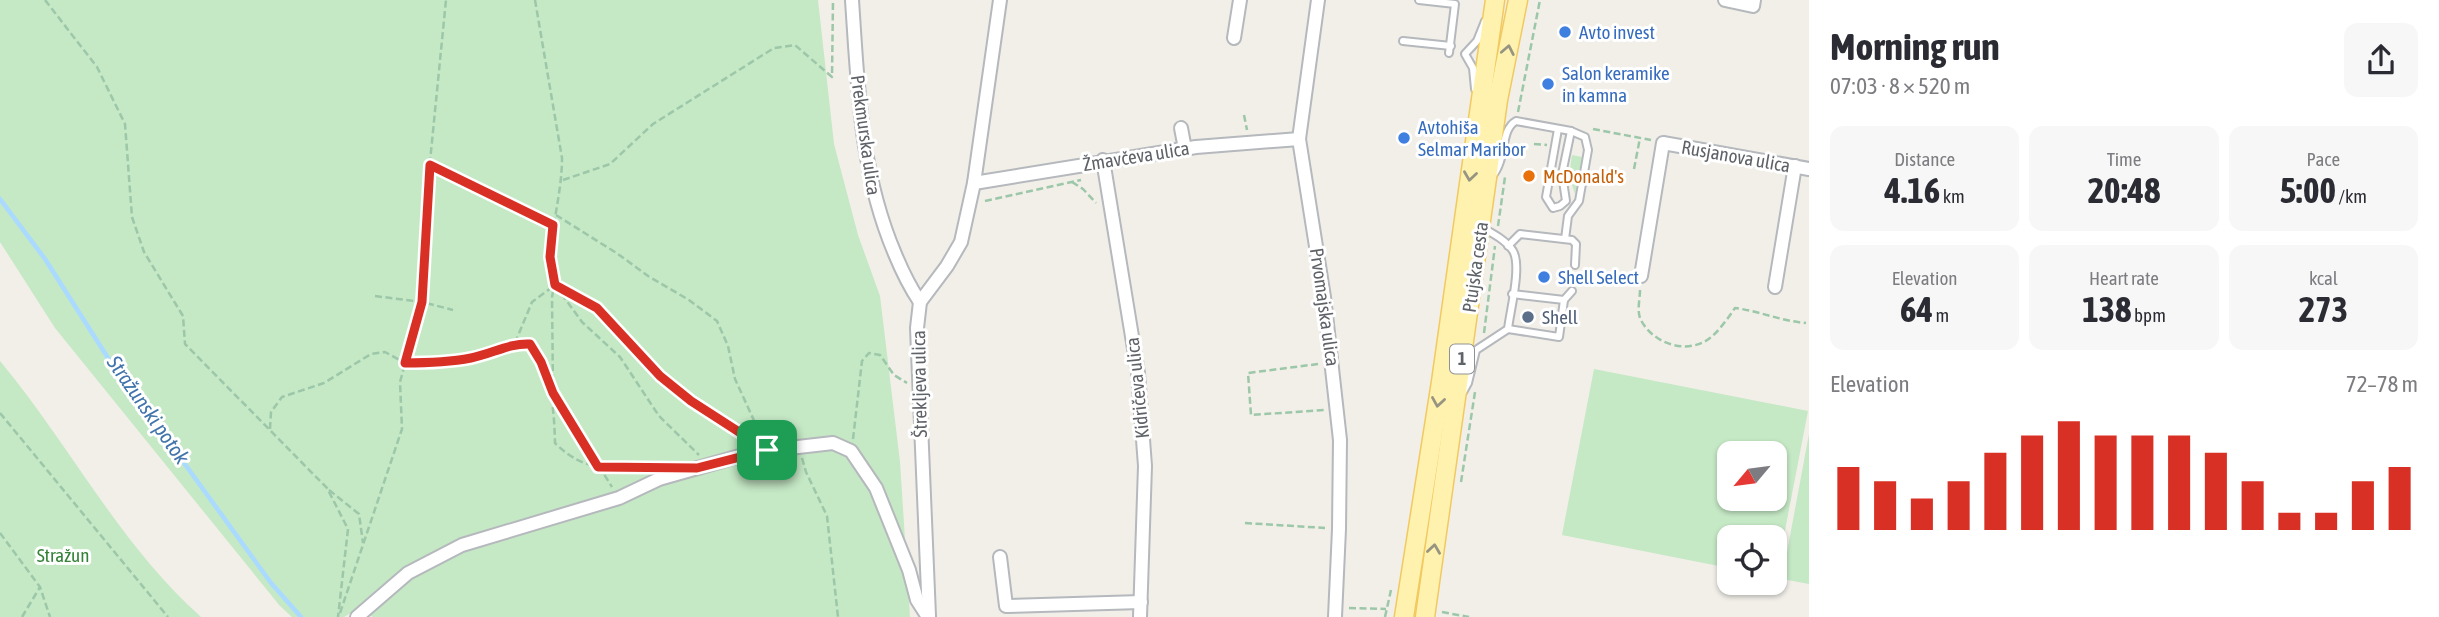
<!DOCTYPE html>
<meta charset="utf-8">
<style>
:root{--surface:#fff;--page:#f7f7f7;--text:#2b2b33;--muted:#7c7c81;--accent:#d93025}
body{margin:0;font-family:"Asap Condensed",sans-serif;background:var(--page);color:var(--text);height:100vh;display:flex;flex-direction:column;font-size:26px;white-space:nowrap}
*{box-sizing:border-box;margin:0}
p{font-size:23px;color:var(--muted)}
.icon{flex:none;width:38px;height:38px;fill:none;stroke:currentColor;stroke-width:2;stroke-linecap:round;stroke-linejoin:round}
.map{position:relative;flex:1;overflow:hidden}
.drawer{display:flex;flex-direction:column;background:var(--surface);width:630px}
.drawer>*{flex:none}
.needle{width:46px;rotate:241deg}
.buttons{position:absolute;left:1717px;top:441px;display:grid;gap:14px}
.buttons a{display:grid;place-items:center;width:70px;height:70px;border-radius:14px;background:var(--surface);box-shadow:0 2px 5px #0004;font-size:35px}
.pin{position:absolute;display:grid;place-items:center;width:60px;height:60px;color:#fff;margin:-30px;border-radius:14px;box-shadow:0 4px 10px #0006}
.round{display:grid;place-items:center;flex:none;width:74px;height:74px;border-radius:14px;background:var(--page)}
.overview{display:flex;align-items:center;justify-content:space-between;height:119px;padding:0 21px}
h1{font-size:38px;font-weight:700;line-height:52px}
.stats{display:grid;grid-template-columns:repeat(3,1fr);gap:10px;height:119px;padding:7px 21px}
.stats div{display:grid;align-content:center;border-radius:14px;background:var(--page);text-align:center}
.stats b{font-size:35px;font-weight:700}
.stats small{font-size:19px;font-weight:400}
.stats p{font-size:19px}
.chart{height:196px;padding:14px 21px}
.chart p{display:flex;justify-content:space-between}
.chart svg{width:100%;height:126px;margin-top:7px;stroke:var(--accent);stroke-width:6}
main{display:flex;flex:1;min-height:0}
.map>svg:first-child{display:block}
</style>
<main>
<div class="map">
<svg width="1809" height="617" viewBox="0 0 1809 617">
<rect width="100%" height="100%" fill="#f1efe8"/>
<g fill="#c5e8c5" fill-rule="evenodd">
<path d="M0 0H818L834 144 858 235 880 296 900 462 910 617H373L358 609 344 617H292L280 606 55 328 0 242Z"/>
<path d="M1572 155 1582 157 1575 194 1569 176Z"/>
<path d="M0 361C70 445 119 544 201 617H0Z"/>
<path d="M1594 369 1808 411 1776 577 1774 537H1729V568L1562 535ZM1774 453V499H1729V453Z"/>
<path d="M1809 434V584L1782 579Z"/>
</g>
<g fill="none" stroke-linecap="round" stroke-linejoin="round">
<path stroke="#aadaff" stroke-width="4.5" d="M0 199 45 259 108 358 208 496 271 583 301 617"/>
<g stroke="#b5b8bc" stroke-width="10">
<g id="service">
<path d="M1419 0 1455 4 1449 53"/>
<path d="M1403 41 1451 46"/>
<path d="M1475 89 1473 68 1465 54 1477 41 1485 21"/>
<path d="M1558 129 1546 197 1553 208 1560 206 1566 201 1562 174 1571 131"/>
<path d="M1493 175C1507 158 1500 130 1516 121L1571 131 1585 137 1588 150 1579 201 1568 216 1565 239"/>
<path d="M1508 246 1520 234 1572 240 1576 244 1575 265"/>
<path d="M1564 300 1572 291"/>
<path d="M1508 329 1559 337 1564 300 1512 294"/>
<path d="M1463 392 1468 383 1476 350 1508 329C1510 311 1522 266 1513 251 1506 240 1492 233 1481 227"/>
</g>
</g>
<g stroke="#b5b8bc" stroke-width="16">
<g id="minor">
<path d="M852 0C858 88 860 172 895 254 902 271 909 286 920 302"/>
<path d="M1318 0 1299 139 1324 297 1340 440 1339 529 1335 617"/>
<path d="M1725 0 1753 6 1754 0"/>
<path d="M1234 38 1240 0"/>
<path d="M1181 128 1185 149"/>
<path d="M1103 160 1138 373 1145 466 1140 617"/>
<path d="M974 183 1196 147 1299 139"/>
<path d="M1641 276 1663 143 1809 169"/>
<path d="M1775 287 1795 166"/>
<path d="M1000 557 1006 606 1141 602"/>
<path d="M929 616 917 328 920 302 947 266 961 242 974 183 1000 0"/>
<path d="M357 617 408 573 462 545 619 498 659 479 754 452 833 443 851 451 876 488 909 570 917 600 928 617"/>
</g>
</g>
<g stroke="#f2c960" stroke-width="21">
<g id="primary">
<path d="M1404 617 1441 382 1495 0"/>
<path d="M1425 617 1498 100 1518 0"/>
</g>
</g>
<g stroke="#9cc7a9" stroke-width="2.5" stroke-dasharray="7 3.5" stroke-linecap="butt">
<path d="M45 0 97 67 125 124 132 217 144 252 183 316 185 344 327 488 348 529 338 617"/>
<path d="M535 0 562 158C562 190 553 220 550 253 549 268 556 281 552 297L553 388"/>
<path d="M1518 112 1540 0"/>
<path d="M1244 115 1247 130"/>
<path d="M1593 129 1651 140"/>
<path d="M1534 144 1547 145"/>
<path d="M430 165 553 224"/>
<path d="M1634 169 1640 138"/>
<path d="M563 180 610 164 653 124 774 48 795 45 832 77 833 0"/>
<path d="M1072 182 1083 189 1096 203"/>
<path d="M985 201 1081 180"/>
<path d="M556 215 618 254 648 276 689 300 717 321 728 346 735 379 762 438"/>
<path d="M1498 226 1505 177"/>
<path d="M559 287 597 308 660 376 690 401 749 439"/>
<path d="M1640 290C1640 299 1637 309 1640 318 1651 343 1687 356 1710 338 1719 331 1728 318 1735 308 1759 311 1781 321 1806 323"/>
<path d="M375 296 422 302 453 310"/>
<path d="M1484 333 1495 246"/>
<path d="M515 343 532 302 555 285 582 322 620 357 659 416 699 455"/>
<path d="M1318 364 1248 373 1251 415 1324 410"/>
<path d="M554 395 612 487"/>
<path d="M0 413 168 617"/>
<path d="M270 429 271 412 282 397 324 383 371 354 385 352 405 363 425 364 474 357 515 343 530 344C551 378 554 404 555 443 586 474 610 467 651 467"/>
<path d="M853 439 862 361 869 353 880 355 894 375 907 383"/>
<path d="M802 458 806 472 827 516 838 617"/>
<path d="M1461 482 1475 392"/>
<path d="M329 490 359 514 363 543"/>
<path d="M1245 523 1325 528"/>
<path d="M0 533 40 587 50 617"/>
<path d="M1349 608 1386 609"/>
<path d="M1442 612 1469 617"/>
<path d="M340 613 402 429 400 382 422 302 426 202 446 0"/>
<path d="M22 617 40 587"/>
<path d="M1385 617 1391 590"/>
</g>
<use href="#service" stroke="#fff" stroke-width="6"/>
<use href="#minor" stroke="#fff" stroke-width="12"/>
<use href="#primary" stroke="#fff2af" stroke-width="18"/>
</g>
<defs><path id="oneway-chevron" d="M-2-3.5L2.5 0L-2 3.5" fill="none" stroke-width="1.6" stroke-linecap="round" stroke-linejoin="round" transform="scale(1.75)"/></defs>
<g stroke="#979581">
<use href="#oneway-chevron" transform="translate(1508 50) rotate(-79)"/>
<use href="#oneway-chevron" transform="translate(1470 176) rotate(98)"/>
<use href="#oneway-chevron" transform="translate(1438 402) rotate(99)"/>
<use href="#oneway-chevron" transform="translate(1434 549) rotate(-82)"/>
</g>
<g fill="none" stroke-linecap="round" stroke-linejoin="round">
<g stroke="#fff" stroke-width="14">
<path id="route" d="M430 165 553 225 550 257 555 285 597 308 660 376 691 401 767 450 697 468 598 467 553 393 541 362 530 344C509 343 492 354 471 358 450 362 427 363 405 363L422 302Z"/>
</g>
<use href="#route" stroke="#d93025" stroke-width="9"/>
</g>
<g fill="#3f7fe0" stroke="#fff" stroke-width="2.5">
<circle cx="1565" cy="32" r="7"/>
<circle cx="1548" cy="84" r="7"/>
<circle cx="1404" cy="138" r="7"/>
<circle cx="1544" cy="277" r="7"/>
</g>
<circle fill="#e8710a" stroke="#fff" stroke-width="2.5" cx="1529" cy="176" r="7"/>
<circle fill="#5c6f8a" stroke="#fff" stroke-width="2.5" cx="1528" cy="317" r="7"/>
<g text-anchor="middle" stroke-width="6" stroke-linejoin="round" paint-order="stroke">
<rect fill="#fff" stroke="#8f9295" stroke-width="2" x="1450" y="344.5" width="24" height="29" rx="5"/>
<g font-size="18" font-weight="bold" fill="#5f6368">
<text x="1462" y="365">1</text>
</g>
<g font-size="19" fill="#366cbe" stroke="#fff" text-anchor="start">
<text x="1579" y="39">Avto invest</text>
<text x="1562" y="80">Salon keramike<tspan x="1562" dy="22">in kamna</tspan></text>
<text x="1418" y="134">Avtohiša<tspan x="1418" dy="22">Selmar Maribor</tspan></text>
<text x="1558" y="284">Shell Select</text>
</g>
<g font-size="19" fill="#5f6368" stroke="#fff">
<text transform="translate(866 135) rotate(82)" y="7">Prekmurska ulica</text>
<text transform="translate(1136 156) rotate(-9)" y="7">Žmavčeva ulica</text>
<text transform="translate(1736 156) rotate(10)" y="7">Rusjanova ulica</text>
<text transform="translate(1475 267) rotate(-82)" y="7">Ptujska cesta</text>
<text transform="translate(1325 307) rotate(82)" y="7">Prvomajska ulica</text>
<text transform="translate(919 384) rotate(-91)" y="7">Štrekljeva ulica</text>
<text transform="translate(1137 388) rotate(-96)" y="7">Kidričeva ulica</text>
</g>
<g font-size="19" fill="#c56008" stroke="#fff" text-anchor="start">
<text x="1543" y="183">McDonald's</text>
</g>
<g font-size="19" fill="#4e5e75" stroke="#fff" text-anchor="start">
<text x="1542" y="324">Shell</text>
</g>
<g font-size="19" fill="#348238" stroke="#fff">
<text x="63" y="562">Stražun</text>
</g>
<g font-size="21" font-style="italic" fill="#4174aa" stroke="#fff">
<text transform="translate(148 410) rotate(55)" y="7">Stražunski potok</text>
</g>
</g>
</svg>
<div class="buttons">
<a><svg class="needle" viewBox="-14 -14 28 28"><path d="M0-13l5 13h-10z" fill="#e53935"/><path d="M0 13l5-13h-10z" fill="#7c7c81"/></svg></a>
<a><svg class="icon" aria-label="locate" viewBox="0 0 24 24"><circle cx="12" cy="12" r="6"/><path d="M12 2v4M12 18v4M2 12h4M18 12h4"/></svg></a>
</div>
<div class="pin" style="left:767px;top:450px;background:#1e9e55"><svg class="icon" aria-label="arrive" viewBox="0 0 24 24"><path d="M6 21V4h12l-3 4 3 4H6"/></svg></div>
</div>
<section class="drawer">
<div class="overview"><div><h1>Morning run</h1><p>07:03 · 8 × 520 m</p></div><a class="round"><svg class="icon" aria-label="share" viewBox="0 0 24 24"><path d="M12 15V3M7 8l5-5 5 5M5 13v7h14v-7"/></svg></a></div>
<div class="stats">
<div><p>Distance</p><b>4.16<small> km</small></b></div>
<div><p>Time</p><b>20:48</b></div>
<div><p>Pace</p><b>5:00<small> /km</small></b></div>
</div>
<div class="stats">
<div><p>Elevation</p><b>64<small> m</small></b></div>
<div><p>Heart rate</p><b>138<small> bpm</small></b></div>
<div><p>kcal</p><b>273</b></div>
</div>
<div class="chart"><p><span>Elevation</span>72–78 m</p>
<svg viewBox="0 0 160 44" preserveAspectRatio="none"><path d="M5 44V22M15 44V27M25 44V33M35 44V27M45 44V17M55 44V11M65 44V6M75 44V11M85 44V11M95 44V11M105 44V17M115 44V27M125 44V38M135 44V38M145 44V27M155 44V22"/></svg>
</div>
</section>
</main>
